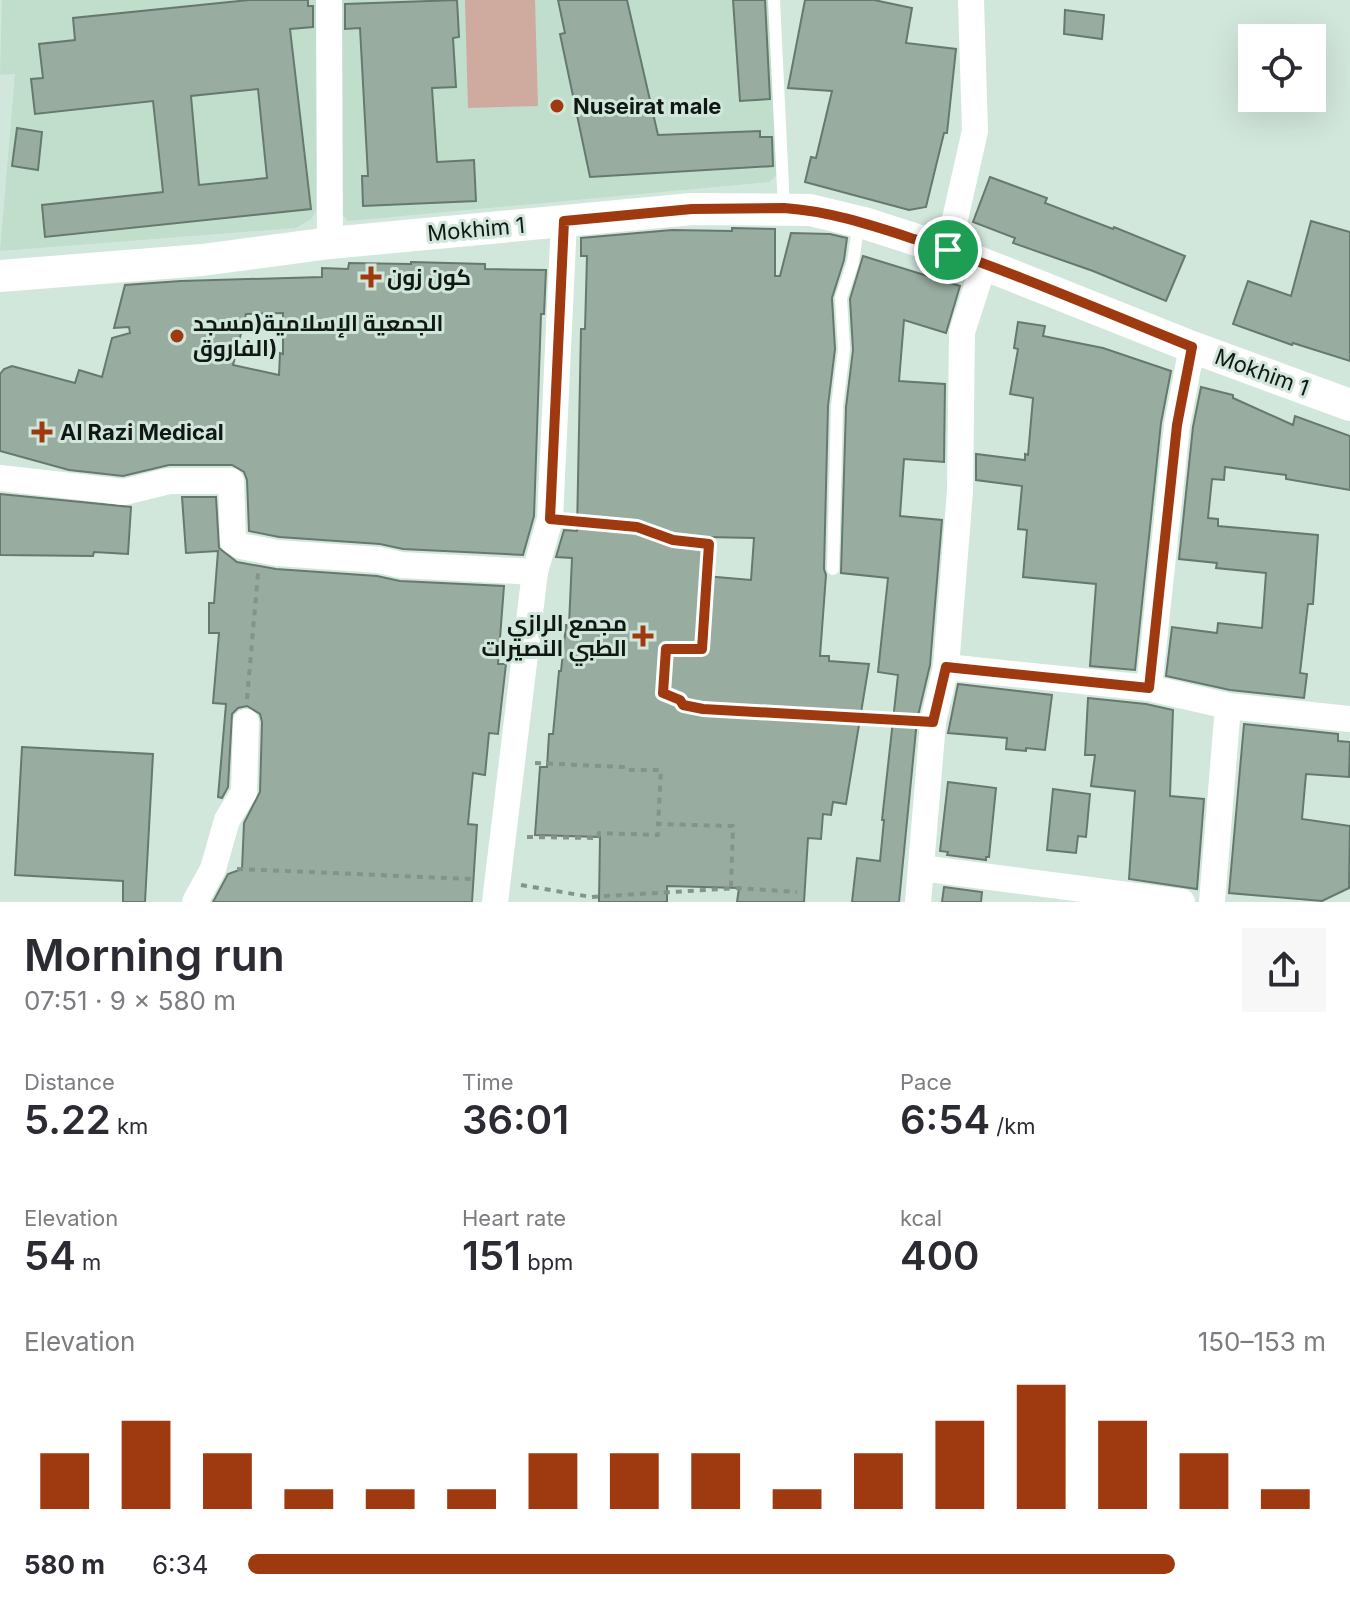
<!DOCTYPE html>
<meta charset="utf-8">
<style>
:root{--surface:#fff;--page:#f7f7f7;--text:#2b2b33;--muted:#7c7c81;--accent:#9f3a10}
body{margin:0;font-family:Inter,Cairo,sans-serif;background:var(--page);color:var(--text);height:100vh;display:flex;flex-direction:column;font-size:30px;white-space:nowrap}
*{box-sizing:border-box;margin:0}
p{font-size:26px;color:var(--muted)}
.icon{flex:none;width:44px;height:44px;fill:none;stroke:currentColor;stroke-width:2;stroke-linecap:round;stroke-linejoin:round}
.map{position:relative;height:902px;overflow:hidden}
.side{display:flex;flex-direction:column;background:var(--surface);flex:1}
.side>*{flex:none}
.tools{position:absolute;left:1238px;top:24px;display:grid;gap:16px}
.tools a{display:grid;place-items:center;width:88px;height:88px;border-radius:0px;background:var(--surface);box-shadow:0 8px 32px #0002;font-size:40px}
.pin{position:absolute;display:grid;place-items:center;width:68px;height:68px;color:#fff;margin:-34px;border:4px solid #fff;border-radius:50%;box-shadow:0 2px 8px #0007}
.round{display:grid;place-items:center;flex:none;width:84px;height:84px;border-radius:0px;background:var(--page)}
.overview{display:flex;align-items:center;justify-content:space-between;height:136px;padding:0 24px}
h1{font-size:44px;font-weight:600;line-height:60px}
.stats{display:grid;grid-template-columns:repeat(3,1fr);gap:12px;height:136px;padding:8px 24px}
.stats div{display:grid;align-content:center}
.stats b{font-size:40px;font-weight:600}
.stats small{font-size:22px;font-weight:400}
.stats p{font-size:22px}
.chart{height:224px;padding:16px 24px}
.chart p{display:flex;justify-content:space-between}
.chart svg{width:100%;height:144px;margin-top:8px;stroke:var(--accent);stroke-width:6}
ul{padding:0 24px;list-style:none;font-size:26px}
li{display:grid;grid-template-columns:128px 96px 1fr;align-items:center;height:60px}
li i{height:20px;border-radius:10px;background:var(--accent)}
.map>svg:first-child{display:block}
</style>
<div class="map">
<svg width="1350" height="902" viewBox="0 0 1350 902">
<rect width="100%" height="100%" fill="#d2e7db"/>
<g fill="#c1ddcc">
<path d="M2 0H322L316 211 311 219 296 228 0 251 15 74 0 75Z"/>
<path d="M338 0H773L779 173 769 182 348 221 335 207Z"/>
</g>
<path fill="#cfaa9e" d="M465 0H535L538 106 468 108Z"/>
<g fill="#98aca0" stroke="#66796e" stroke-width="2" fill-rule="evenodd">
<path d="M249 0H308V6H313V27L290 29 311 209 45 237 42 205 163 192 153 101 35 114 31 79 43 78 39 44 75 40 73 18ZM258 89 267 178 199 185 191 96Z"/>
<path d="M457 0 459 37 453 38 456 87 432 88 437 162 474 160 476 201 363 206 362 176H368L360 28 345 29V4Z"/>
<path d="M558 0H627L658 135 760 131V137H772L773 166 590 177 560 34 565 33Z"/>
<path d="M733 0H765L770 99 740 101Z"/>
<path d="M805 0H874L912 8 906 43 956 49 947 133H944L926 207 909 210 805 182 811 157 816 158 832 91 788 88Z"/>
<path d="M1065 10 1104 15 1102 39 1064 34Z"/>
<path d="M17 128 42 132 38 170 12 166Z"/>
<path d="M990 177 1047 198 1045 203 1113 229 1114 227 1185 256 1166 301 1093 271 1013 243 1015 238 973 222Z"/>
<path d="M1311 221 1350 232V361L1293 343 1292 345 1233 324 1248 281 1291 296Z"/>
<path d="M732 228 775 229V276H780L791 233 830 234 847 238 844 260 832 298 835 349 828 406 824 569 826 575 820 656H829V661L869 664 846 804 833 802 831 815 823 814 821 839 808 838 804 902H737L739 888 667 886V902H599L600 837 535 835 540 767H547L549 734H553L559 671H561L566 625H569L572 558 556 557 564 530 577 531 581 329H585L587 256H581V238L672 230 732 231ZM706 537 754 538 751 580 705 576Z"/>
<path d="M863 256 960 286 946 333 904 320 899 381 945 384 944 462 904 459 900 516 942 520 930 665 917 720 899 902H852L857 858 880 861 884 820H882L898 675 878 672 888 578 841 573 846 407 853 350 850 299Z"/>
<path d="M411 262 485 264V269L546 270 544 314H541L534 516 523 555 403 549 380 544 279 537 249 531 247 480 244 472 232 465H169L123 476 69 470 0 451V374L4 369 12 366 75 383 79 370 102 377 112 338 130 333 129 327 114 328 125 285 181 281 322 277V268L348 269 349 263 411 264ZM283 313V354L280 353 279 375 233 365 246 314Z"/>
<path d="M1018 322 1045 326 1043 336 1103 348 1171 371 1161 423 1135 670 1090 666 1096 584 1023 577 1027 530 1018 529 1022 486 976 480V454L1025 460V454L1028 455 1033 398 1010 394 1018 349 1014 348Z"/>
<path d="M1201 387 1233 395V398L1293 425 1295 416 1350 436V490L1286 479V475L1225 467 1224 480 1212 479 1208 518 1218 519V526L1318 535 1313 604H1308L1300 673 1307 674 1304 698 1230 690 1166 676 1172 627 1217 633 1218 623 1262 628 1266 573 1216 568 1217 563 1179 559 1193 427Z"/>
<path d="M0 494 131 507 128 554 94 552 93 556 0 555Z"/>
<path d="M182 497H216L219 548 237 562 276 569 377 576 400 581 504 586 498 664H506L498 734 489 733 485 775 473 773 468 824 477 825 472 902H213L228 874 242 869 244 823 260 792 262 722 260 714 247 706 238 708 232 714 228 787 222 798 218 797 226 704 213 703 219 633H209V603H214L218 551 186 553Z"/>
<path d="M958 684 1052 695 1045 750 1026 748V751L1006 749 1007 738 948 733Z"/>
<path d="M1088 698 1146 704 1173 710 1170 796 1204 799 1197 889 1129 879 1135 791 1091 786 1095 755H1085Z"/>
<path d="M1244 724 1338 734V741L1350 742 1349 777 1306 774 1302 819 1350 826 1349 888 1322 901 1229 893Z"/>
<path d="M22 747 153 754 145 902H123V881L15 875Z"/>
<path d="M948 782 996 788 989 857H986V860L947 855 948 852 940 851Z"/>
<path d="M1053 789 1090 794 1086 837 1078 836 1076 853 1047 850Z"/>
<path d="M944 887 982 892 981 902H942Z"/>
</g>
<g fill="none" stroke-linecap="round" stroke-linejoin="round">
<g stroke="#84948b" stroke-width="4" stroke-dasharray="6 6" stroke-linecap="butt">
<path d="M573 521 637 527 673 540 709 544 702 649H666L663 693 680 700 683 705 735 712 907 720"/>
<path d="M247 699 258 573"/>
<path d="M535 763 623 767 624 770H661L658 824 733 826 731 887"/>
<path d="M527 837 598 838 599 833 658 835V824"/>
<path d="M237 869 472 879"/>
<path d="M521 885 591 897 737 888 797 892"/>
</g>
<g stroke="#fff" stroke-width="12">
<path d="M774 0 784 208"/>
<path d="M833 569 837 406 844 349 841 298 853 262 859 222"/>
</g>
<g stroke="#fff" stroke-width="26">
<path d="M329 0 330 243"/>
<path d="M948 250 975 131 971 0"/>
<path d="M0 478 124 492 169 481H231L233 541 241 546 277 553 379 560 401 565 535 572"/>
<path d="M946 667 1149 688 1228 706 1350 719"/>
<path d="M1149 688 1177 425 1192 347"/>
<path d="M921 868 1182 902"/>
<path d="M195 902 213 869 227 820 244 792 246 722"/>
<path d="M495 902 535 572 550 519 564 221"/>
<path d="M918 902 933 722 946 667 960 491 962 332 984 264"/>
<path d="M1212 902 1228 706"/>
</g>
<path stroke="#fff" stroke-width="32" d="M0 276 202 260 330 243 692 209 810 210 864 223 948 250 1192 347 1350 405"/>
</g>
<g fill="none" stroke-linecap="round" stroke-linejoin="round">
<g stroke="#fff" stroke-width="16">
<path id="route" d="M784 208C829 211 871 225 914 239 1008 270 1100 310 1192 347L1177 425 1149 688 946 667 933 722 703 709 683 705 680 700 663 693 666 649H702L709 544 673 540 637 527 550 519 564 221 692 209Z"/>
</g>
<use href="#route" stroke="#9f3a10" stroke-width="10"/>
</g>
<g fill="#9f3a10" stroke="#d2e7db" stroke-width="3">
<circle cx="557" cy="106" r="8"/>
<path d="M367 265h8v8h8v8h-8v8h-8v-8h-8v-8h8z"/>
<circle cx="177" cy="336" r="8"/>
<path d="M38 420h8v8h8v8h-8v8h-8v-8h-8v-8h8z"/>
<path d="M639 624h8v8h8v8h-8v8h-8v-8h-8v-8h8z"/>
</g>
<g text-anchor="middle" stroke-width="6" stroke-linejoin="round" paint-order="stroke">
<g font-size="22" font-weight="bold" fill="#101814" stroke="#d2e7db" text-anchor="start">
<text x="573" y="114">Nuseirat male</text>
<text x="387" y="285">كون زون</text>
<text x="193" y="331">الجمعية الإسلامية(مسجد<tspan x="193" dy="25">الفاروق)</tspan></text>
<text x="60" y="440">Al Razi Medical</text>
<text x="627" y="631" text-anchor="end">مجمع الرازي<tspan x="627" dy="25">الطبي النصيرات</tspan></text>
</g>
<g font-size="22" fill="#101814" stroke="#d2e7db">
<text transform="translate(476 229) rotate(-5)" y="8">Mokhim 1</text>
<text transform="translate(1262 372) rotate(20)" y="8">Mokhim 1</text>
</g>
</g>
</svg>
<div class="tools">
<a><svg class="icon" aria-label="locate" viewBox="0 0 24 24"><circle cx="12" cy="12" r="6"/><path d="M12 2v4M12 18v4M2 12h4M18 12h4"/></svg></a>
</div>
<div class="pin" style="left:948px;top:250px;background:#1e9e55"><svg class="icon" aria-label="arrive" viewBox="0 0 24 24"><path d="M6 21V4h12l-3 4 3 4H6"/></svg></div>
</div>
<section class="side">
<div class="overview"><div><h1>Morning run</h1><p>07:51 · 9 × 580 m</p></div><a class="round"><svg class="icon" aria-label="share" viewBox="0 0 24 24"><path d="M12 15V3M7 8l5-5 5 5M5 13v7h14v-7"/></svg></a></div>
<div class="stats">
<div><p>Distance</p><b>5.22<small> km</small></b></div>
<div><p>Time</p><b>36:01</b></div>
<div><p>Pace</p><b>6:54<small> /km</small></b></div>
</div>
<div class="stats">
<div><p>Elevation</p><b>54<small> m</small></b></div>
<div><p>Heart rate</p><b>151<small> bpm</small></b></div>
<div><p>kcal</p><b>400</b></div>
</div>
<div class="chart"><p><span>Elevation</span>150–153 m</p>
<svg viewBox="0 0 160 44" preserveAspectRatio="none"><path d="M5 44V27M15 44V17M25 44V27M35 44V38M45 44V38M55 44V38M65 44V27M75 44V27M85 44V27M95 44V38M105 44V27M115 44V17M125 44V6M135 44V17M145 44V27M155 44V38"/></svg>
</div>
<ul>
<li><b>580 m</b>6:34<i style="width:86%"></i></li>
</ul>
</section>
